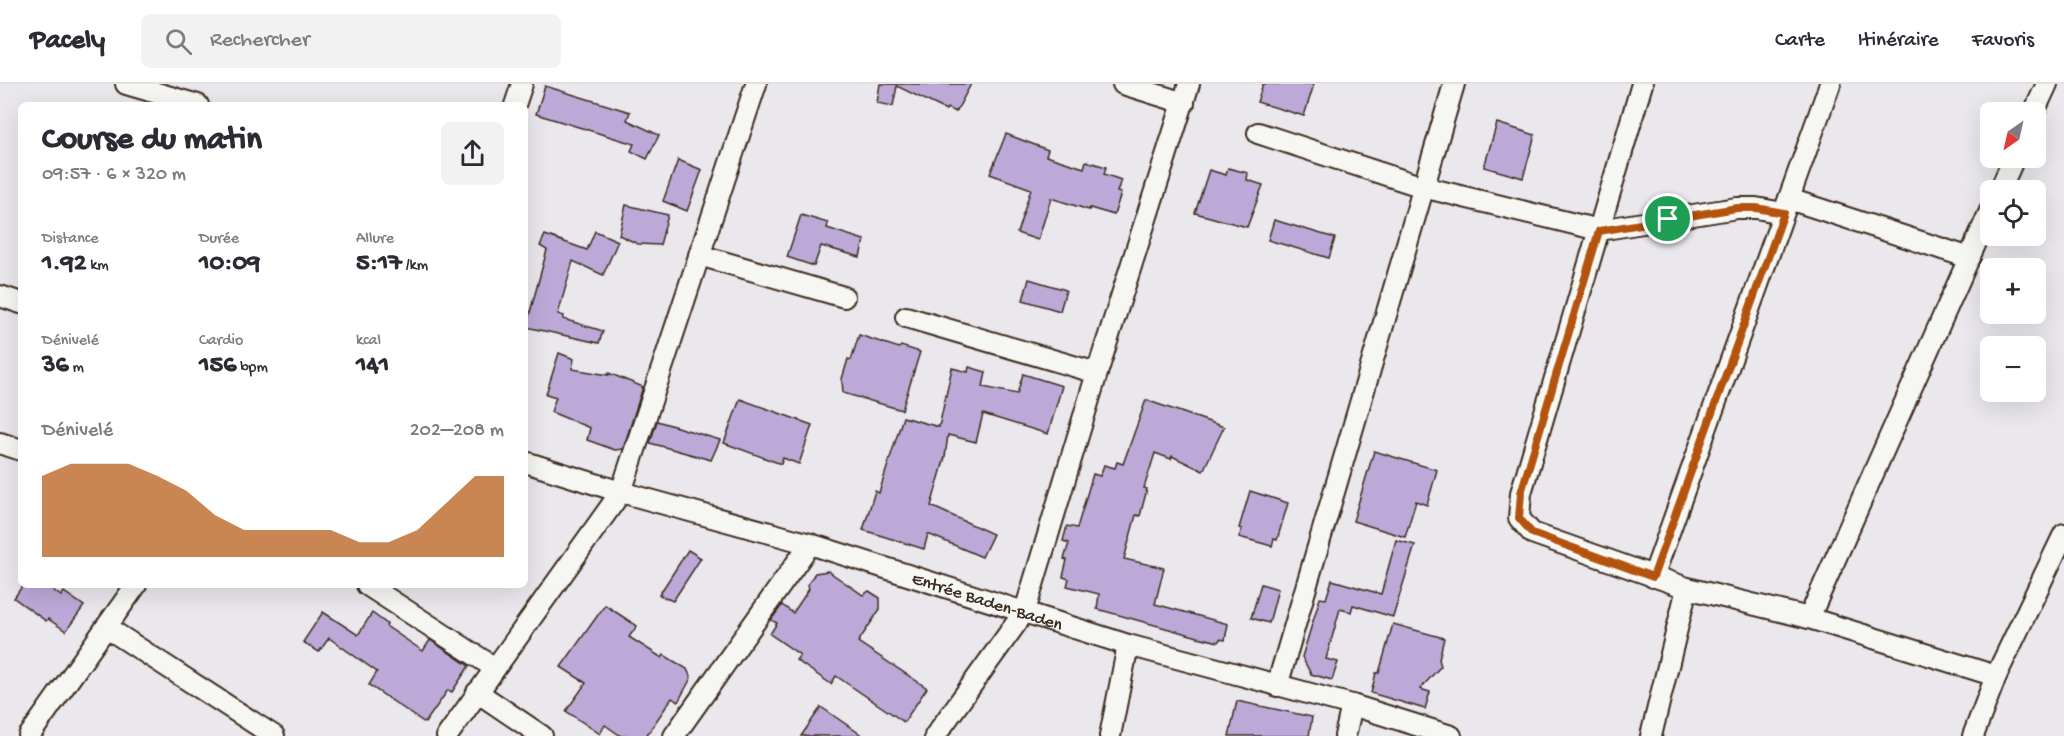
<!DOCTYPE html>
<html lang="fr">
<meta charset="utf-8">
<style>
:root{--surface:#fff;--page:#f2f2f3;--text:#2b2b33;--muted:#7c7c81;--line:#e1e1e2;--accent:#b45309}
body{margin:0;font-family:"Gochi Hand",sans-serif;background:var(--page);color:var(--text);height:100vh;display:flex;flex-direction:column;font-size:22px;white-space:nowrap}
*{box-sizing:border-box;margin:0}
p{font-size:20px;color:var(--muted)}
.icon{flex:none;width:33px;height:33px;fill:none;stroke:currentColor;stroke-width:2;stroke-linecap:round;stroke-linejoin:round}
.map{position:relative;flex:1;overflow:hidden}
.sheet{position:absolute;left:18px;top:18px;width:510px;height:486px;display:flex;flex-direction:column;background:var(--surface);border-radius:9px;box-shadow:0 6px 24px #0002}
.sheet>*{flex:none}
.needle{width:39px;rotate:214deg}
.buttons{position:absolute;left:1980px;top:18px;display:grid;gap:12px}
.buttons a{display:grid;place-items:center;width:66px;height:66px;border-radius:9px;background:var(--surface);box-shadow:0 6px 24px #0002;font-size:30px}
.pin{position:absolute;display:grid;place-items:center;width:51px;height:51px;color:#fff;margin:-26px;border:3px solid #fff;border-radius:50%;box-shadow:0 2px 6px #0007}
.round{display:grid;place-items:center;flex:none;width:63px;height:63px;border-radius:9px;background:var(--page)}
.summary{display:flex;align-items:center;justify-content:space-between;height:102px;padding:0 24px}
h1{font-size:33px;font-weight:800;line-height:45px}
.metrics{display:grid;grid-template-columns:repeat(3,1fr);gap:9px;height:102px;padding:6px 24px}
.metrics div{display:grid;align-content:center}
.metrics b{font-size:26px;font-weight:800}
.metrics small{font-size:16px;font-weight:400}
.metrics p{font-size:16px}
.chart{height:168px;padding:12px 24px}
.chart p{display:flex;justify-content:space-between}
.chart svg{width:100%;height:108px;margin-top:6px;fill:var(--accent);opacity:.7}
header{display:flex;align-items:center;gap:36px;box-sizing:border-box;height:84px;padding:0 30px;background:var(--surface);border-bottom:2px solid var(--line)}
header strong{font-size:28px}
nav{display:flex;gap:33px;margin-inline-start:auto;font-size:21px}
.search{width:420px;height:54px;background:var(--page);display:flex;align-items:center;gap:15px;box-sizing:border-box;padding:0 21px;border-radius:9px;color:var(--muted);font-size:22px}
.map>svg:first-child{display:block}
</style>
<header>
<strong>Pacely</strong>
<div class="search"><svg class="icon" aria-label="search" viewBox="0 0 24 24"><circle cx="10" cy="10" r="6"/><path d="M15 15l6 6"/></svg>Rechercher</div>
<nav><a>Carte</a><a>Itinéraire</a><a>Favoris</a></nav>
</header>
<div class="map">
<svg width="2064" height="652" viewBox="0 0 2064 652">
<rect width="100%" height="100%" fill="#eae7ed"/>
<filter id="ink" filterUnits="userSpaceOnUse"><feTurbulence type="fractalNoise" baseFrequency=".0167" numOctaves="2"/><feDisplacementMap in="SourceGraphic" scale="12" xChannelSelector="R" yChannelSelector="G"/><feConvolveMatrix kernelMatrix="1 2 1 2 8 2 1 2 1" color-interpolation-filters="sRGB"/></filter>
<g filter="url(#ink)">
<g fill="#bca9d8" stroke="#3b2a1e" stroke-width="1.5">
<path d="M880 0H971L956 28 947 24 946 26 897 2 893 22 877 19Z"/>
<path d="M1263 0H1314L1304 32 1257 18Z"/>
<path d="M545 2 630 28 627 36 659 51 647 75 631 67 634 60 536 30Z"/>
<path d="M1497 39 1535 51 1523 94 1484 83Z"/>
<path d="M1006 50 1048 66 1046 72 1084 84 1086 77 1106 83 1104 90 1121 96 1117 108 1121 109 1114 131 1090 124 1089 126 1051 114 1038 156 1017 149 1031 105 990 90Z"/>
<path d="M678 76 702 86 687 127 663 117Z"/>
<path d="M1228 84 1248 89 1247 96 1263 101 1247 143 1195 129 1209 86 1226 91Z"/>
<path d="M626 121 668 131 660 161 638 160 619 151Z"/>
<path d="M801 131 828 139 827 144 864 156 860 173 821 162 814 182 787 173Z"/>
<path d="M1274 136 1335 154 1329 174 1268 156Z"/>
<path d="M595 147 618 157 603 191 573 177 558 230 564 232 563 235 603 247 599 259 526 243 547 166 540 162 545 151 587 166Z"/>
<path d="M1029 195 1066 206 1060 227 1023 216Z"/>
<path d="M859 251 899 264 901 262 920 268 902 326 843 309 842 295 848 275 851 276Z"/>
<path d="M559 269 574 275 572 285 609 291V289L643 303 623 365 615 366 587 356 590 344 551 328 556 313 546 310Z"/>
<path d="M969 283 986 288 983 303 1017 310 1023 290 1062 302 1048 350 983 330 976 358 948 351 945 373 931 422 993 450 982 473 928 450 924 465 863 446 875 407 879 409 903 333 939 343 952 284 968 288Z"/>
<path d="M740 315 812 341 799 380 783 374 781 380 724 359Z"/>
<path d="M1146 316 1224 343 1203 387 1172 372 1171 375 1155 369 1144 404 1147 405 1140 432 1136 431 1124 475 1164 484 1155 520 1228 540 1225 556 1220 555 1218 558 1198 553 1097 525 1099 510 1067 502 1069 495 1063 493 1067 476 1064 475 1069 459 1063 457 1067 442 1077 444 1093 390 1100 392 1104 381 1115 384 1117 378 1123 380Z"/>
<path d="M657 337 720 356 711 376 650 359Z"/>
<path d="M1374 367 1437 386 1427 421 1416 417 1405 453 1353 437Z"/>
<path d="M1250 407 1288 419 1277 456 1274 455 1272 462 1239 453 1242 445 1239 444Z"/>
<path d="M1396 456 1415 461 1393 533 1353 521 1351 528 1340 525 1326 575 1338 578 1332 596 1311 590 1302 573 1320 514 1326 515 1332 496 1381 510Z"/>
<path d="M688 466 701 474 673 517 659 511Z"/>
<path d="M828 487 863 511 869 507 880 514V525L858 558 927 604 904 638 836 592 831 600 796 576 800 571 770 550 777 539 771 536 782 521 793 529 809 505 808 500 815 489Z"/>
<path d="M1261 500 1278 505 1269 539 1251 534Z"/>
<path d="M23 501H46L61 512 64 508 84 522 66 547 48 535 46 537 14 514Z"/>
<path d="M605 521 637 542 629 553 662 574 664 571 687 585 691 594 678 618 672 614 646 652H621L605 641 600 650 566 627 586 599 561 583Z"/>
<path d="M323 528 358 551 372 529 387 540 386 542 423 567 430 556 469 582 452 608 448 606 425 639 369 601 377 588 329 554 319 568 303 558Z"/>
<path d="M1393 540 1444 554 1439 575 1441 582 1420 605 1430 608 1425 625 1371 609 1376 589H1379Z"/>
<path d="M1237 617 1312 633 1309 652H1229Z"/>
<path d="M821 623 863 652H801Z"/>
</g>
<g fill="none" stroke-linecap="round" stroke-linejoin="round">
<g stroke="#3b2a1e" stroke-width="24">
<g id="street">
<path d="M126 0 198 21"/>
<path d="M1123 0 1184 19"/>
<path d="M1642 0 1521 409 1519 434 1532 449 1687 504 1809 534 1996 592"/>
<path d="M515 21 522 0"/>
<path d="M2034 28 2047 0"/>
<path d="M1258 49 1423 103 1599 146 1737 124H1756L1783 129"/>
<path d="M2000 106 2014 74"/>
<path d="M1789 115 1970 174"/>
<path d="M699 171 844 213"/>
<path d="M0 212 21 219"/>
<path d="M906 233 1097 289"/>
<path d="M0 359 21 366"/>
<path id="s1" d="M525 378 621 408 810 460 1128 561 1352 621 1451 652"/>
<path d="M1653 493 1830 0"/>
<path d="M367 501 495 584"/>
<path d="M1809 534 1990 127"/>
<path d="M106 543 274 652"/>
<path d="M1277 602 1454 0"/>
<path d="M477 608 542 652"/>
<path d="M29 652 136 501"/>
<path d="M447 652 621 408 756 0"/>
<path d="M674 652 810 460"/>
<path d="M935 652 1025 527 1097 289 1189 0"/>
<path d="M1110 652 1128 561"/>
<path d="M1345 652 1352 621"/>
<path d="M1651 652 1687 504"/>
<path d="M1973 652 1996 592 2064 450"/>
</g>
</g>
<use href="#street" stroke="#f6f6f2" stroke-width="20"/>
</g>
</g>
<g fill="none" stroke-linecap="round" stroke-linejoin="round" filter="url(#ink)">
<g stroke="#fff" stroke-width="12">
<path id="route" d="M1737 124H1756L1784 129 1653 493 1532 449 1519 434 1521 409 1599 147Z"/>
</g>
<use href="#route" stroke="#b45309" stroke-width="8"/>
</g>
<g text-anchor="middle" stroke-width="5" stroke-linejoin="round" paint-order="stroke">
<g font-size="18" fill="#3b2a1e" stroke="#f6f6f2">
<text dy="6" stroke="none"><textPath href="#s1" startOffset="483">Entrée Baden-Baden</textPath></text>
</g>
</g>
</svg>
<div class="buttons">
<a><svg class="needle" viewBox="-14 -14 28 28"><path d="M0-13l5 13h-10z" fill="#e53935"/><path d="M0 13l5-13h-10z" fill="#7c7c81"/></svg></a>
<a><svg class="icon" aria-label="locate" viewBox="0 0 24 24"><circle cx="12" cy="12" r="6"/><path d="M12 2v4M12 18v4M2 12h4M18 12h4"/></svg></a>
<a>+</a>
<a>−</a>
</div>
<div class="pin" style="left:1668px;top:135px;background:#1e9e55"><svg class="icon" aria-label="arrive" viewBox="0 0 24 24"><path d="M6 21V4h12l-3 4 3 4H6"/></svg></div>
<section class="sheet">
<div class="summary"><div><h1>Course du matin</h1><p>09:57 · 6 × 320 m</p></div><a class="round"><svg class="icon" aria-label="share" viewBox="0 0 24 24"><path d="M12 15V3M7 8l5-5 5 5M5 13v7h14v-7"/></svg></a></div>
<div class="metrics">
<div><p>Distance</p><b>1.92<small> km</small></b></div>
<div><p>Durée</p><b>10:09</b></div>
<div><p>Allure</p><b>5:17<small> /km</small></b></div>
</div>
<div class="metrics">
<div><p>Dénivelé</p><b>36<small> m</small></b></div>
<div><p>Cardio</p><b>156<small> bpm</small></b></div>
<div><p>kcal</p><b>141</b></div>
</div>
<div class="chart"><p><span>Dénivelé</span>202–208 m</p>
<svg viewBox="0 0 160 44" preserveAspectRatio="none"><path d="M0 44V11L10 6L20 6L30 6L40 11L50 17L60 27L70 33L80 33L90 33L100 33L110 38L120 38L130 33L140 22L150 11L160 11V44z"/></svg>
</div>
</section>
</div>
